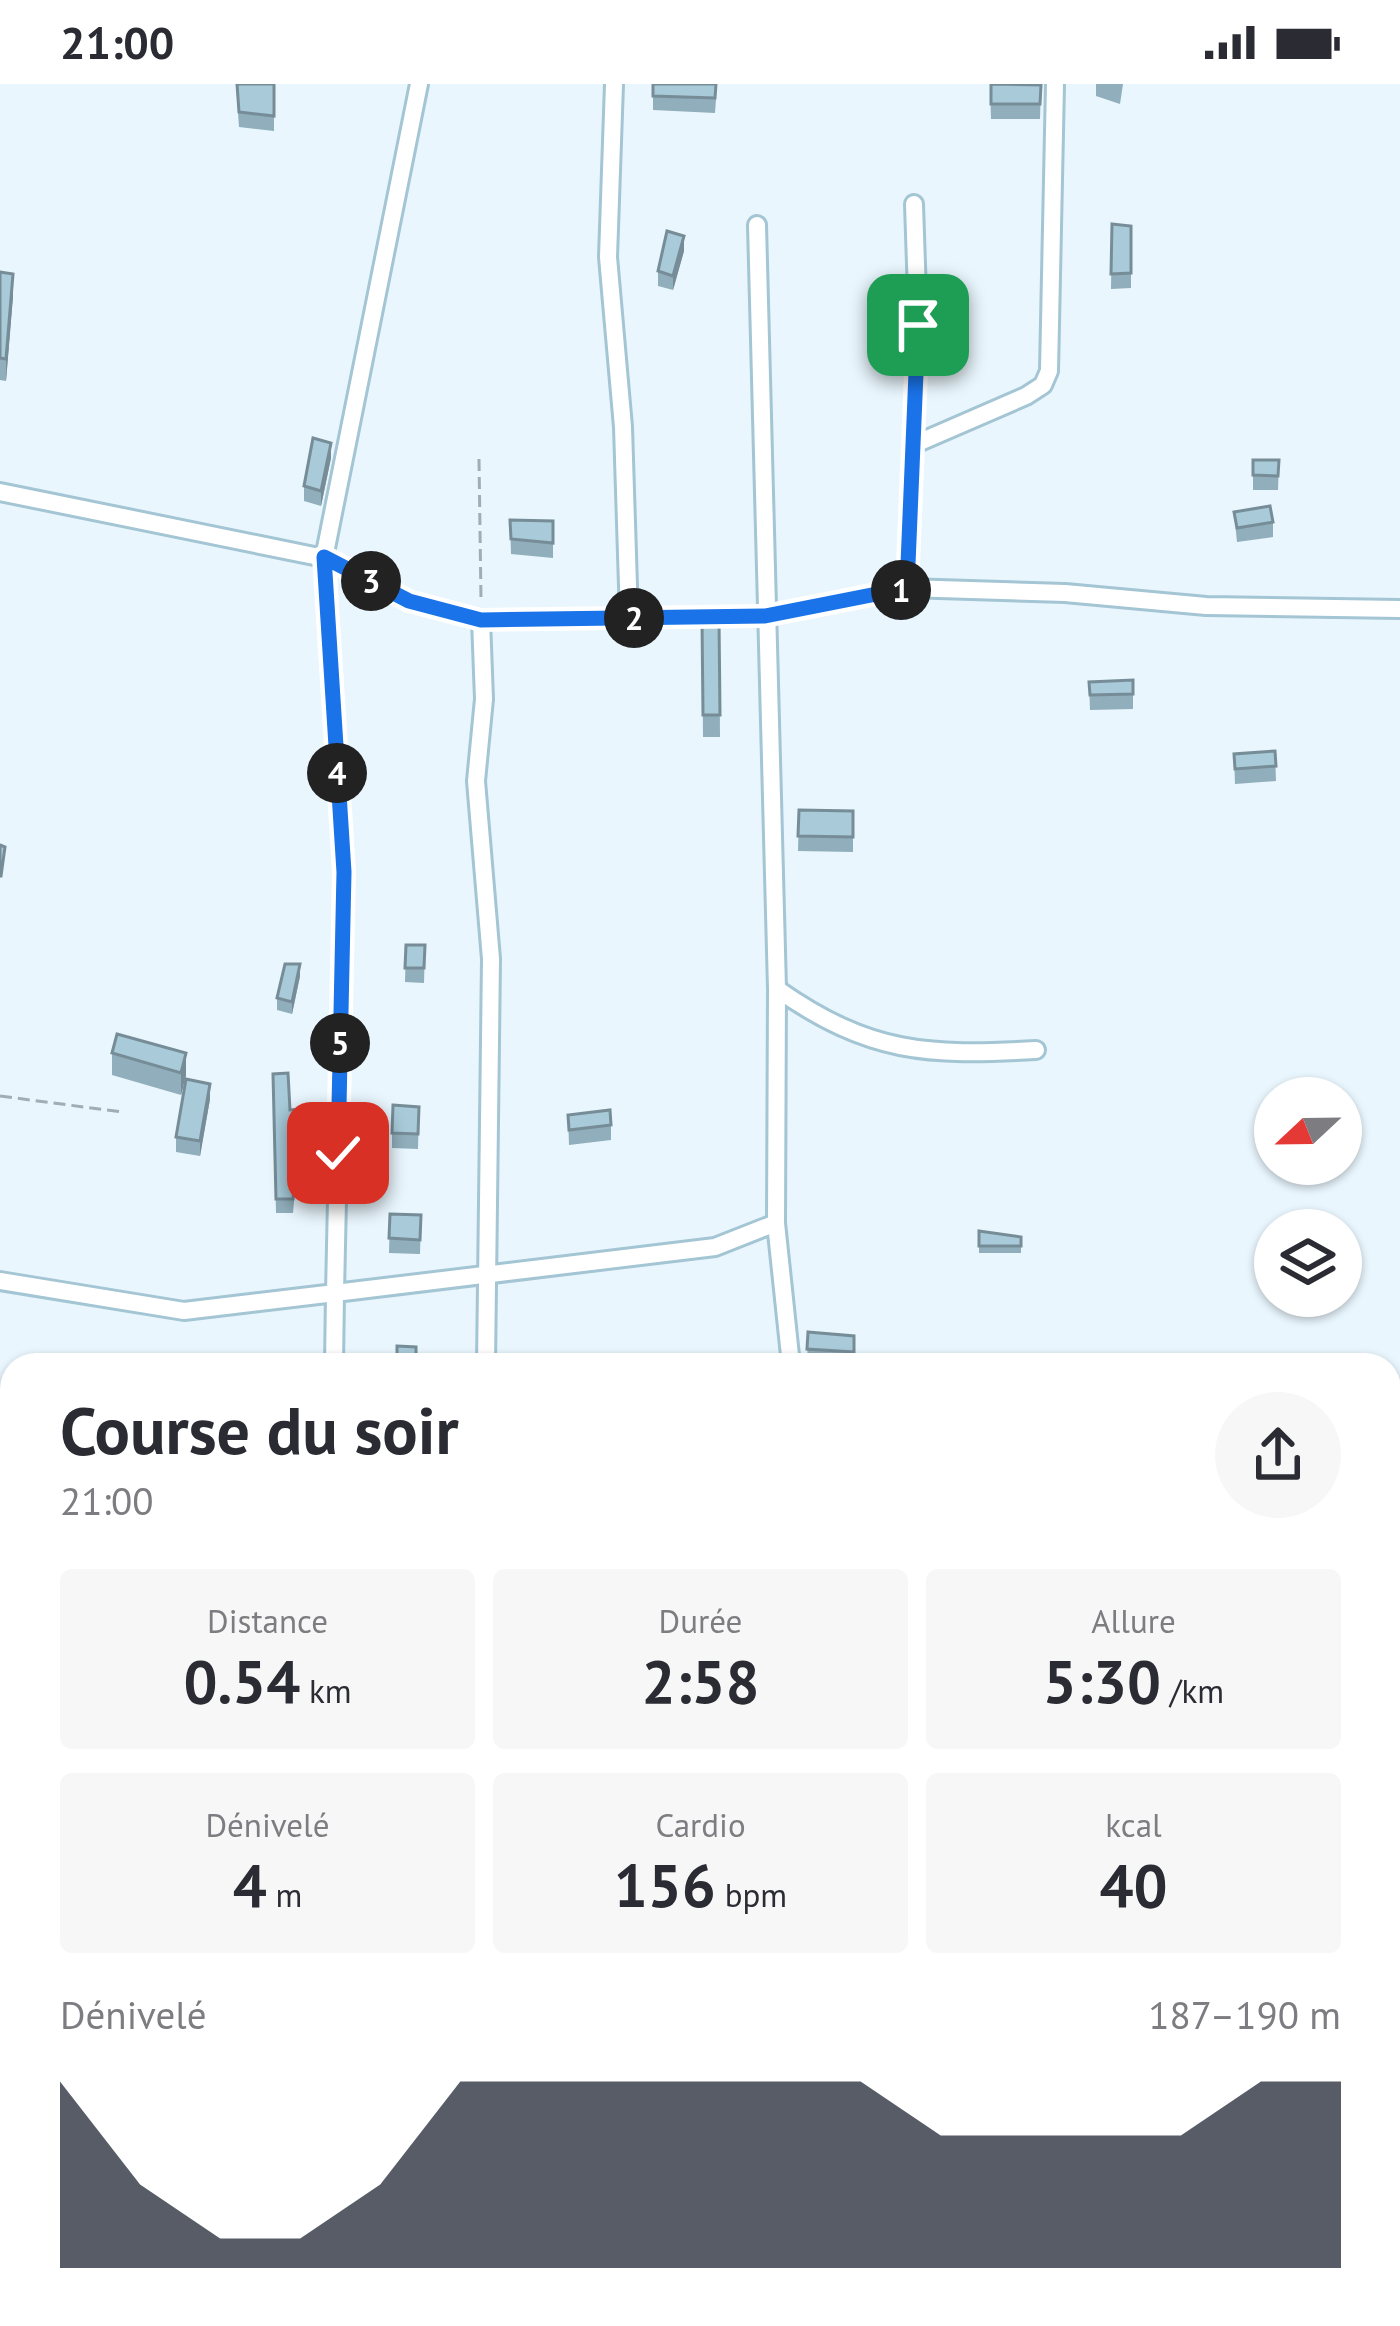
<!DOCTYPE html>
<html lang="fr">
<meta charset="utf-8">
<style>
:root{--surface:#fff;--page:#f7f7f7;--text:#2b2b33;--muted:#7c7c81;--accent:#111827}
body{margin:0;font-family:"PT Sans",sans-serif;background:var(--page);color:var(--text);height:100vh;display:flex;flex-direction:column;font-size:45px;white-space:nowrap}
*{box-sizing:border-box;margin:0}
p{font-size:39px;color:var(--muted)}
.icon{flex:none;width:66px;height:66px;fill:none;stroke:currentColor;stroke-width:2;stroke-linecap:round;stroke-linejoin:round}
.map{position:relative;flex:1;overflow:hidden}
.panel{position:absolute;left:0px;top:1269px;width:1401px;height:975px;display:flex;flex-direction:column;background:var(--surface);border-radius:36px 36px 0 0;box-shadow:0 3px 9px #0004}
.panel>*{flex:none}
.needle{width:78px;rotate:248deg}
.tools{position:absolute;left:1254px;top:993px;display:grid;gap:24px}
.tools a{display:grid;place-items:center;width:108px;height:108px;border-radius:50%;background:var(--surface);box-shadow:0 3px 9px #0004;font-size:60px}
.pin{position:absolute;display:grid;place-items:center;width:102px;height:102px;color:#fff;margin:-51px;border-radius:24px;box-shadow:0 6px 18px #0006}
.km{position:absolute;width:60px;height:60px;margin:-30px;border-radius:50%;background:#222;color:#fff;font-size:33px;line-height:60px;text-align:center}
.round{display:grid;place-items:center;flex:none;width:126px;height:126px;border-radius:63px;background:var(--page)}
.headline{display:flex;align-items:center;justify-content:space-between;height:204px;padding:0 60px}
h1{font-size:66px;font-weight:700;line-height:90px}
.metrics{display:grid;grid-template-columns:repeat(3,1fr);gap:18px;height:204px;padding:12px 60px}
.metrics div{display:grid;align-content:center;border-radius:12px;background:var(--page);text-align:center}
.metrics b{font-size:60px;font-weight:700}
.metrics small{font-size:33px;font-weight:400}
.metrics p{font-size:33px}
.chart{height:336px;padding:24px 60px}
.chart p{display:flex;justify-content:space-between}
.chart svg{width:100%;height:216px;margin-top:12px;fill:var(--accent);opacity:.7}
.status{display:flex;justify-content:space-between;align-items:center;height:84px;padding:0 60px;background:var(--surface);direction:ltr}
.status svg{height:33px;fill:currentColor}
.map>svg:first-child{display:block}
</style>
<div class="status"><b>21:00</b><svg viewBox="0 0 49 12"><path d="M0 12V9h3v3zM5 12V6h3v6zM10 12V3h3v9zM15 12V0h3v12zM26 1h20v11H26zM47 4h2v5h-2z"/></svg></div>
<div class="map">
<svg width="1400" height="2242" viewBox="0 0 1400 2242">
<rect width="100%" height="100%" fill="#e9f6fd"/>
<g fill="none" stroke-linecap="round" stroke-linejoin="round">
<g stroke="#a3c5d4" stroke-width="22">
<g id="minor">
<path d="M614 0 608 173 623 343 629 534"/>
<path d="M757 141 777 905 776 1139 791 1281"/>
<path d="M913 361 1026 312 1043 301 1049 287 1055 0"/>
<path d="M0 408 324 474 419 0"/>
<path d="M907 504 918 241 914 120"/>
<path d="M481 536 484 615 476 697 491 875 486 1281"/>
<path d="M777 905C870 970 927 972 1036 966"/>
<path d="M0 1197 184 1227 335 1209 344 788 324 474 409 517 481 536 765 532 907 504 1065 509 1206 522 1400 525"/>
<path d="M334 1281 335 1209 715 1163 776 1139"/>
<path d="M0 1363 12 1397"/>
<path d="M0 1448 12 1449"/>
<path d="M0 1950 12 1951"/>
<path d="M533 2232 534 2242"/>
<path d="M812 2232V2242"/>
<path d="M949 2232 950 2242"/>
<path d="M1195 2232V2242"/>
<path d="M1338 2242 1339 2232"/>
</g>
</g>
<g stroke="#a0adb3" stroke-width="3" stroke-dasharray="12 6" stroke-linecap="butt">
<path d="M479 375 481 516"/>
<path d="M0 1012 122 1028"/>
<path d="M97 2232 99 2242"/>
</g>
<use href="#minor" stroke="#fff" stroke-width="16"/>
</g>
<g fill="#90aebb">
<path d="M236 0H274V47L239 43Z"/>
<path d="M653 0 716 15 715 29 653 26Z"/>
<path d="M990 0 1041 1 1040 35H991Z"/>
<path d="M1096 0H1123L1120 20 1096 12Z"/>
<path d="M1112 140 1131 142V204L1111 205Z"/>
<path d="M684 167 673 206 658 202V187Z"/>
<path d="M0 188 13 212 6 297 0 296Z"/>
<path d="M331 374 321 422 304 417V402Z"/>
<path d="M1253 376H1279L1278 406H1253Z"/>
<path d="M1234 428 1273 438V453L1237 458Z"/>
<path d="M510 436 553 437V474L511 470Z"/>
<path d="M702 535H719L720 653H703Z"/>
<path d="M1133 596V625L1090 626 1089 598Z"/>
<path d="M1275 667 1276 697 1235 700 1234 670Z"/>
<path d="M799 726 853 727V768L798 767Z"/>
<path d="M406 861H425L424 899 405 898Z"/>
<path d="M300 892 292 930 277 926V914Z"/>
<path d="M112 969 186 991 181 1011 112 991Z"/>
<path d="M273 990 290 1026 326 1023 325 1061H299L293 1129H276Z"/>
<path d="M210 1015 200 1072 176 1068V1053Z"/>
<path d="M419 1023 418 1065 392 1064V1049Z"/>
<path d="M568 1031 611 1041V1056L569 1061Z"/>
<path d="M390 1130 421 1131 420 1170 389 1169Z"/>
<path d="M979 1147 1021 1153V1169H979Z"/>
<path d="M808 1248 854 1252V1281L807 1280Z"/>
<path d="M1389 1488 1400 1489V1529L1389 1528Z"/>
<path d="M12 1646V1698L3 1699 0 1647Z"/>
<path d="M1400 1754V1924L1390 1925 1389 1868 1393 1867V1853H1389V1817H1394Z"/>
<path d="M0 1802H12V1842L0 1844Z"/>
<path d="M0 2163H4L5 2194H0Z"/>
<path d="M0 2215 17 2232V2242H0Z"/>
<rect x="885" y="2232" width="20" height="4"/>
<path d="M1235 2232H1265V2242H1236Z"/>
</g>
<g fill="#768d98">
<path d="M684 152V167L673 206V192Z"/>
<path d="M13 190V212L6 297V275Z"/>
<path d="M331 359V374L321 422V407Z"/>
<path d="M300 880V892L292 930V918Z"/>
<path d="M186 969V991L181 1011V989Z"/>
<path d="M210 1000V1015L200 1072V1057Z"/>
</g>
<g fill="#a8cad9" stroke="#768d98" stroke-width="3">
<path d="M237 0H274V32L239 28Z"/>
<path d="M653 0H716L715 14 653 12Z"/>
<path d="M991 0 1041 1 1040 20H991Z"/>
<path d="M1112 140 1131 142V189L1111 190Z"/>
<path d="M667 147 684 152 673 192 658 187Z"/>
<path d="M0 188 13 190 6 275 0 274Z"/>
<path d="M313 354 331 359 321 407 304 402Z"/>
<path d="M1253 376H1279L1278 392 1253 391Z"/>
<path d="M1270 422 1273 438 1237 444 1234 428Z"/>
<path d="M510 436 553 437V459L511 455Z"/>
<path d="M702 535H719L720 631H703Z"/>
<path d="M1133 596V610L1090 611 1089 598Z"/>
<path d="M1275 667 1276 682 1235 685 1234 670Z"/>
<path d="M799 726 853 727V753L798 752Z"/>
<path d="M0 761 5 763 1 792H0Z"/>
<path d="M406 861H425L424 884H405Z"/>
<path d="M285 880H300L292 918 277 914Z"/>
<path d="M117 950 186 969 181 989 112 969Z"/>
<path d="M288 989 290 1026 326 1023 325 1047H299L293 1115H276L273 990Z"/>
<path d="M186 995 210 1000 200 1057 176 1053Z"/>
<path d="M393 1021 419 1023 418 1050 392 1049Z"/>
<path d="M610 1026 611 1041 569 1046 568 1031Z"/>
<path d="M390 1130 421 1131 420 1156 389 1154Z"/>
<path d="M979 1147 1021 1153V1162H979Z"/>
<path d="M808 1248 854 1252V1268L807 1265Z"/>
<path d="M397 1262 416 1263V1281H397Z"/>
<path d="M1389 1488 1400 1489V1514H1389Z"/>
<path d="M12 1646V1683L3 1684 0 1647Z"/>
<path d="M1394 1754H1400V1857L1393 1856 1394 1839 1389 1838V1817H1395Z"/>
<path d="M0 1802H12V1828L0 1829Z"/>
<path d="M1400 1867V1909L1390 1910 1389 1868Z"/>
<path d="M0 2055H2L3 2098H0Z"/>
<path d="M0 2163H4L5 2179 0 2180Z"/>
<path d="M0 2215H12V2232L17 2233 0 2234Z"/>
<path d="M456 2232H496L497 2242H456Z"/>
<rect x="594" y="2232" width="53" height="10"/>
</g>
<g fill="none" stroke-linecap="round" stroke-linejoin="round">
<g stroke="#fff" stroke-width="24">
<path id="route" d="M338 1069 344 788 324 473 409 517 481 536 765 532 907 504 918 241"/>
</g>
<use href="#route" stroke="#1a73e8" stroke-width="15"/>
</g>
</svg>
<div class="tools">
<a><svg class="needle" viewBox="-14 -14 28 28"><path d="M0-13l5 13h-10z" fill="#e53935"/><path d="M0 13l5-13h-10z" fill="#7c7c81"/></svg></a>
<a><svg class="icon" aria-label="layers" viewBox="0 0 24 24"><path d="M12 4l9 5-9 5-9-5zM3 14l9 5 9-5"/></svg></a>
</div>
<div class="pin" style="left:918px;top:241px;background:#1e9e55"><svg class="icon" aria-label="arrive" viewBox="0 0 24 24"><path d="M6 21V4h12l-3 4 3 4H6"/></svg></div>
<div class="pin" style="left:338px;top:1069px;background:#d93025"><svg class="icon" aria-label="check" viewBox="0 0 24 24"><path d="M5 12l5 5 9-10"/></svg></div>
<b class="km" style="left:901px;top:506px">1</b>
<b class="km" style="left:634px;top:534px">2</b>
<b class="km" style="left:371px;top:497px">3</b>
<b class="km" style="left:337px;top:689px">4</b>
<b class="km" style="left:340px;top:959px">5</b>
<section class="panel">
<div class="headline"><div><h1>Course du soir</h1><p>21:00</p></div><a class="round"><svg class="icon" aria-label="share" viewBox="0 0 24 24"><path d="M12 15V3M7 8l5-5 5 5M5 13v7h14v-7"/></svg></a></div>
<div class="metrics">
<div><p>Distance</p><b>0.54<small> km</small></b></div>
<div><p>Durée</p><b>2:58</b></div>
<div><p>Allure</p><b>5:30<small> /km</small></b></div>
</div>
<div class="metrics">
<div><p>Dénivelé</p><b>4<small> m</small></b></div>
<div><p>Cardio</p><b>156<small> bpm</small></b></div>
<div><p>kcal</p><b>40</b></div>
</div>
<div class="chart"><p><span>Dénivelé</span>187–190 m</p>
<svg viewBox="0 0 160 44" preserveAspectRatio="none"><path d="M0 44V6L10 27L20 38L30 38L40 27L50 6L60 6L70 6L80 6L90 6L100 6L110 17L120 17L130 17L140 17L150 6L160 6V44z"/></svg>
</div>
</section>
</div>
